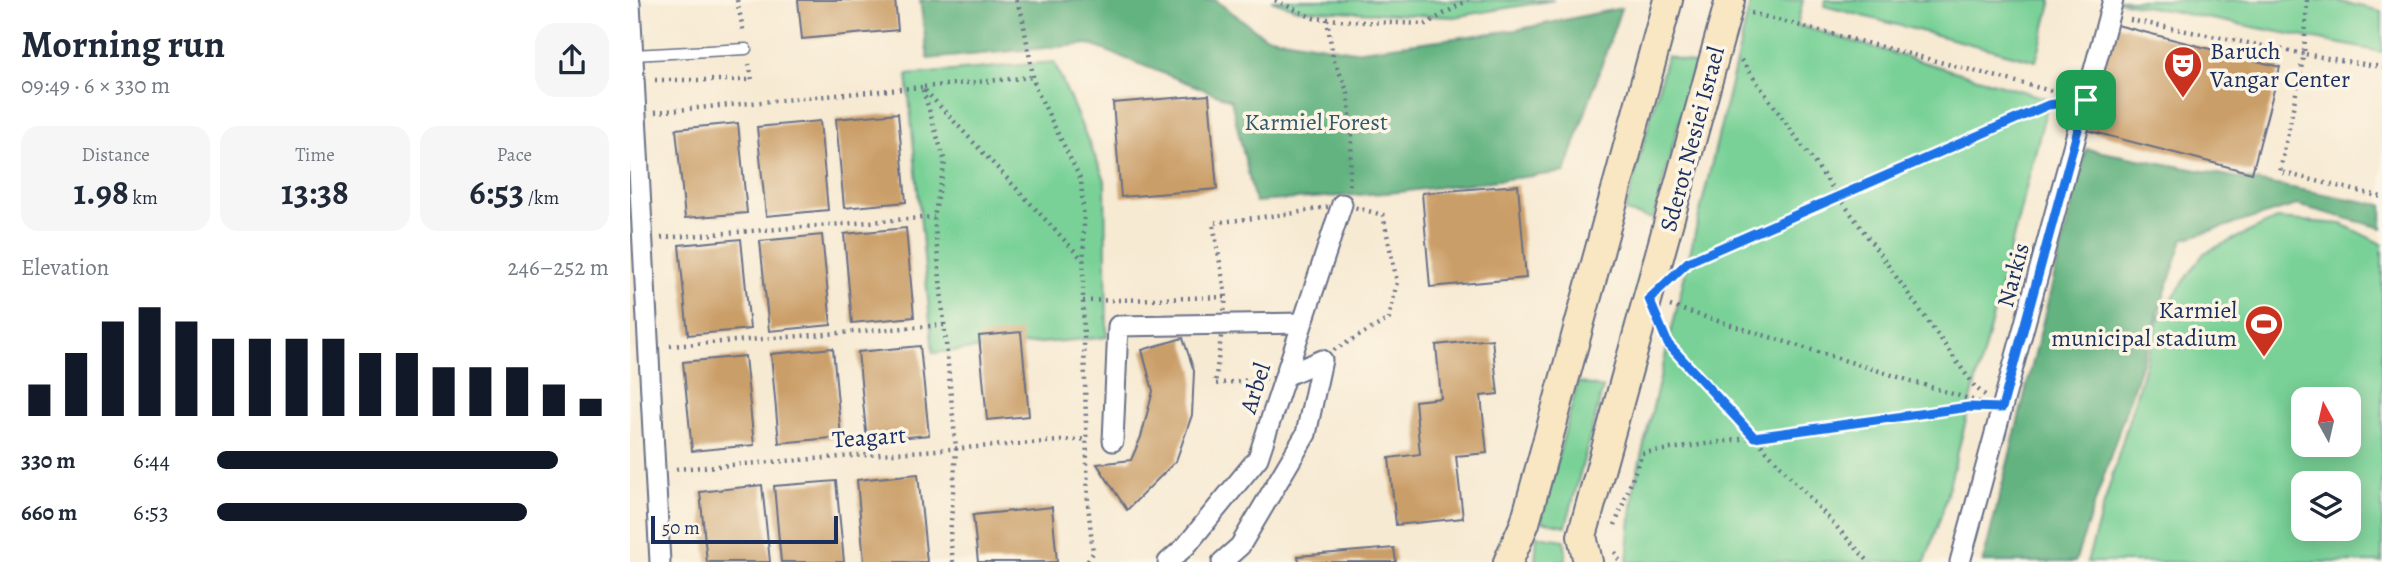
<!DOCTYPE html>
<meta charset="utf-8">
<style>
:root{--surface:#fff;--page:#f6f6f7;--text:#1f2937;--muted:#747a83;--accent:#111827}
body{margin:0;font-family:Alegreya,serif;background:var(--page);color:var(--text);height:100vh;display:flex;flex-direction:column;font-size:26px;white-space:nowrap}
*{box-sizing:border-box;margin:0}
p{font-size:23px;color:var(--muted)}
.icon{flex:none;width:38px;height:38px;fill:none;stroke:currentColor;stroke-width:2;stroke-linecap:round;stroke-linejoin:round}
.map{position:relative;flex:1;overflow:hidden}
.drawer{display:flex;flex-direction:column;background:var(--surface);width:630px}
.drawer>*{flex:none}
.needle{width:46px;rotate:352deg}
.controls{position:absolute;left:1661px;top:387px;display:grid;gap:14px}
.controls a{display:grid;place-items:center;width:70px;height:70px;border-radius:14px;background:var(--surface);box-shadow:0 4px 18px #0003;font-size:35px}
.scale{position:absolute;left:21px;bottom:18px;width:187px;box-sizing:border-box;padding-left:7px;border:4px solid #1b2f5e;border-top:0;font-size:19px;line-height:24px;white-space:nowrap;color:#1b2f5e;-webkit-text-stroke:5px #fcf5e5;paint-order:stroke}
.pin{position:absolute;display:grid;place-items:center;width:60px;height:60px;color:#fff;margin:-30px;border-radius:14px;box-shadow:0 4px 10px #0006}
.round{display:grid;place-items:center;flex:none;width:74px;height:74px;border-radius:21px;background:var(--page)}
.summary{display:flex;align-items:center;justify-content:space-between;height:119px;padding:0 21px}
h1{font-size:38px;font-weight:700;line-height:52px}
.figures{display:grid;grid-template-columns:repeat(3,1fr);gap:10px;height:119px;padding:7px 21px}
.figures div{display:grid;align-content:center;border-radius:18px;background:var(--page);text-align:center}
.figures b{font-size:35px;font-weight:700}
.figures small{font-size:19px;font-weight:400}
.figures p{font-size:19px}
.chart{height:196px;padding:14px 21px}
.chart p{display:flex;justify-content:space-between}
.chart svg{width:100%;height:126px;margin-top:7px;stroke:var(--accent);stroke-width:6}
ul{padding:0 21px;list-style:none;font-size:23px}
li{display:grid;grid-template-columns:112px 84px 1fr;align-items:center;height:52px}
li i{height:18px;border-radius:9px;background:var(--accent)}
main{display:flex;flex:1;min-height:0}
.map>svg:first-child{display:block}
</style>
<main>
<section class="drawer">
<div class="summary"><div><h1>Morning run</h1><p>09:49 · 6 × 330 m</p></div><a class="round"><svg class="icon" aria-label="share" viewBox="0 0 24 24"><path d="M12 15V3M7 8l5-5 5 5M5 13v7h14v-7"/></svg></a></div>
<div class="figures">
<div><p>Distance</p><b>1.98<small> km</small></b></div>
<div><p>Time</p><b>13:38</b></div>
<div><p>Pace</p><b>6:53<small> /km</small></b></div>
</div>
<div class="chart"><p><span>Elevation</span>246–252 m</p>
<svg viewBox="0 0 160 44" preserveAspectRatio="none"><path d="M5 44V33M15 44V22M25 44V11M35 44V6M45 44V11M55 44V17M65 44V17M75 44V17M85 44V17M95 44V22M105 44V22M115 44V27M125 44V27M135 44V27M145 44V33M155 44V38"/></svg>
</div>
<ul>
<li><b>330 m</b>6:44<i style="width:87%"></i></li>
<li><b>660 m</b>6:53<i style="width:79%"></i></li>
</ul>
</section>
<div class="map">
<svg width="1752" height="562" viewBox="0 0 1752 562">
<rect width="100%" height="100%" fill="#fcf5e5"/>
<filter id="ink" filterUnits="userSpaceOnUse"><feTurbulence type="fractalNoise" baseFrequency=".0143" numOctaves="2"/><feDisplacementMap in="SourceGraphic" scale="14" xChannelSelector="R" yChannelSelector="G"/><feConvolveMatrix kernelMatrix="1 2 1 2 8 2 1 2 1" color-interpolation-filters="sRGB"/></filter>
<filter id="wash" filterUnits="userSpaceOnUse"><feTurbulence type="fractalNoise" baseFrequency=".00686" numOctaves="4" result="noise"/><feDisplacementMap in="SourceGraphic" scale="28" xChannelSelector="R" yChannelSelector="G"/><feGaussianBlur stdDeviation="1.57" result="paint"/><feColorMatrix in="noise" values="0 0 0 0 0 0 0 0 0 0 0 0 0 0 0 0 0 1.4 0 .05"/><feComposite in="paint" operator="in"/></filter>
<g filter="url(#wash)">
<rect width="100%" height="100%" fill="#f7ead3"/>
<g fill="#79d197" stroke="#4a807a" stroke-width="2" fill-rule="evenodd">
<path d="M641 0H924L824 17 667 9Z"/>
<path d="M1121 0H1173L1167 25 1419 99 1312 513 1295 562H997L1004 486Z"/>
<path d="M1195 0H1422L1406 61 1194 6Z"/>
<path d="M1484 0H1702L1752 11V52Z"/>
<path d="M1037 56 1065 64 1023 219 995 212Z"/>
<path d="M424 62 475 180 477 337 303 353 277 75Z"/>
<path d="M1646 219 1712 224 1752 244V562H1457L1529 317 1574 253ZM1673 399H1718V444H1673ZM1673 483H1718V528H1673Z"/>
<path d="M948 382 973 388 936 526 911 521Z"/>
<path d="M907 536 935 540 936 562H905Z"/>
</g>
<g fill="#62b380" stroke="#3e716f" stroke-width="2">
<path d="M290 0H585L634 36 724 51 886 30 991 8 935 172 769 192 625 202 601 100 459 44 298 59Z"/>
<path d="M1456 149 1752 205V228L1667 205 1553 239 1445 562H1353Z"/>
</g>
<g id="blocks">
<g fill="#ca9e68">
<path d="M168 0H265L268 30 172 39Z"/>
<path d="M1483 24 1650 67 1622 173 1456 130Z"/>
<path d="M579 95 587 189 491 197 483 103Z"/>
<path d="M268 113 276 202 214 208 206 119Z"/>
<path d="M190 121 198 210 136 216 127 127Z"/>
<path d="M108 123 117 213 55 218 46 129Z"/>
<path d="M888 185 896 278 800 287 792 193Z"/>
<path d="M276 228 284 317 222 323 214 234Z"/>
<path d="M192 235 201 325 139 331 130 241Z"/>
<path d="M111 239 120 329 58 335 49 245Z"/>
<path d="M391 332 399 416 357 420 349 336Z"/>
<path d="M553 338 564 371 562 415 546 461 497 510 467 464 501 460 511 437 523 391 512 350Z"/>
<path d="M862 339 868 394 851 396 857 453 826 456 833 518 766 525 759 458 790 454 785 401 811 398 806 345Z"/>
<path d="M290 346 299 435 237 441 228 352Z"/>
<path d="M203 348 211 437 149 443 141 354Z"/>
<path d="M115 356 124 445 62 451 53 362Z"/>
<path d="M288 474 297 562H234L227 480Z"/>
<path d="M206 481 214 562H151L144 486Z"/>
<path d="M132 485 140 562H77L70 492Z"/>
<path d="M422 507 427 562H348L343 515Z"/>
<path d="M764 548 766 562H669L668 556Z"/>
</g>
</g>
</g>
<g filter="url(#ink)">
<use href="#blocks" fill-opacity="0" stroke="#687087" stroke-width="2"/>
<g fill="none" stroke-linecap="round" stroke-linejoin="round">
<g stroke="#687087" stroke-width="13">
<path id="service" d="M3 55 116 49"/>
</g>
<g stroke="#687087" stroke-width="23">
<g id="minor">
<path d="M0 3 30 562"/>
<path d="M483 441 488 326 672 323"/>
<path d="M538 562 556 546 628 458 712 204"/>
<path d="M592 562 610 546 676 434 692 360 655 376"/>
<path d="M1330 562 1483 0"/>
</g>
</g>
<g stroke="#687087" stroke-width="32">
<g id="secondary">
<path d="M878 562 895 523 1038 0"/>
<path d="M958 562 952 536 1100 0"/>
</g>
</g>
<g stroke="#687087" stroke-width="4.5" stroke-dasharray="2 5" stroke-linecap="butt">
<path d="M107 0 114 34"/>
<path d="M386 0 392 15 405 87 451 180 454 221 453 301 458 504 463 553 457 562"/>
<path d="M645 0 683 18 735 22 796 24 838 0"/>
<path d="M1677 0 1674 54 1752 67"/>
<path d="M1121 13 1437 95"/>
<path d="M697 19 703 57 718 93 722 138 719 186"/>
<path d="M1500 20 1674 54 1650 172 1752 197"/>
<path d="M1111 60 1345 387 1355 395"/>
<path d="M25 80H122L119 64"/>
<path d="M25 112 292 87 453 260"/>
<path d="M712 204 753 215 767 282 759 319 704 350 677 371 655 376 585 384 596 297 583 223 665 213Z"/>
<path d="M31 238 304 217"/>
<path d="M1055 264 1418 105 1432 103"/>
<path d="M453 301 596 297"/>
<path d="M1040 306 1352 403"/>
<path d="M1034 335 1038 344 1239 562"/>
<path d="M40 346 314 325"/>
<path d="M46 469 457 439"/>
<path d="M985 525 1012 453 1339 407 1350 408"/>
<path d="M985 552 990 562"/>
<path d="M323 562 320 537 326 449 304 217 315 162 292 87 403 77"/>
</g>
<use href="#service" stroke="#fff" stroke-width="10"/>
<use href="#minor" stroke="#fff" stroke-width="19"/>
<use href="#secondary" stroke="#f9e7c3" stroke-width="28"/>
</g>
</g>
<g fill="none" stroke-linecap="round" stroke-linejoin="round" filter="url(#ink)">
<g stroke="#fff" stroke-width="14">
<path id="route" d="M1456 100 1372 408 1339 407 1124 437 1038 344 1019 299 1058 262 1418 105Z"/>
</g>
<use href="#route" stroke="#1a73e8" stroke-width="9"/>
</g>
<defs>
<g id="theatre-pin" transform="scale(2.0125)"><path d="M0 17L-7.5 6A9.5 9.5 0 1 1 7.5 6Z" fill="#c8321e" stroke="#fcf5e5"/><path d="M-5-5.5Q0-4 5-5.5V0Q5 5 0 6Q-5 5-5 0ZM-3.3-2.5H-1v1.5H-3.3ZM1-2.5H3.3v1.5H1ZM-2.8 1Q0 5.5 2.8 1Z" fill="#fff"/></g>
<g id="stadium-pin" transform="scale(2.0125)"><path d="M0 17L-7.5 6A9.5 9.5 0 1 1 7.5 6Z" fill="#c8321e" stroke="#fcf5e5"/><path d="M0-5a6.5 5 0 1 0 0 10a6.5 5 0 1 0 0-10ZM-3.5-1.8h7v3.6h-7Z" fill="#fff"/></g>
</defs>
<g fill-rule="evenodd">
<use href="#theatre-pin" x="1553" y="65"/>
<use href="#stadium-pin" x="1634" y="324"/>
</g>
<g text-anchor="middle" stroke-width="7" stroke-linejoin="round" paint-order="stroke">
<g font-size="24" fill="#1b2f5e" stroke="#fcf5e5" text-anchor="start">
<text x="1580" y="59">Baruch<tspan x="1580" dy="28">Vangar Center</tspan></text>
<text x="1607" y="318" text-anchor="end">Karmiel<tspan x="1607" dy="28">municipal stadium</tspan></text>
</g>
<g font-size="24" fill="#32586c" stroke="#fcf5e5">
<text x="686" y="130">Karmiel Forest</text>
</g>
<g font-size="24" fill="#1b2f5e" stroke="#fcf5e5">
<text transform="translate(1062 139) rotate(-75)" y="8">Sderot Nesiei Israel</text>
<text transform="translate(1383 275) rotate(-75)" y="8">Narkis</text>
<text transform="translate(625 388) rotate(-72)" y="8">Arbel</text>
<text transform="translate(239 437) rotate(-4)" y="8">Teagart</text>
</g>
</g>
</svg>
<div class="controls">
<a><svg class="needle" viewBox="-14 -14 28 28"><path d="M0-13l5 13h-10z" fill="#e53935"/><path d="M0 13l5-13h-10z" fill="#747a83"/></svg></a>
<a><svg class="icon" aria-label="layers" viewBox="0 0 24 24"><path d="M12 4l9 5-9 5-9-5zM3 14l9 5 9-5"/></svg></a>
</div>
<div class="scale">50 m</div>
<div class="pin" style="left:1456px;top:100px;background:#1e9e55"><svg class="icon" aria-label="arrive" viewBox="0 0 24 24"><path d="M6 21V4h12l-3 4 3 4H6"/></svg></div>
</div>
</main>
